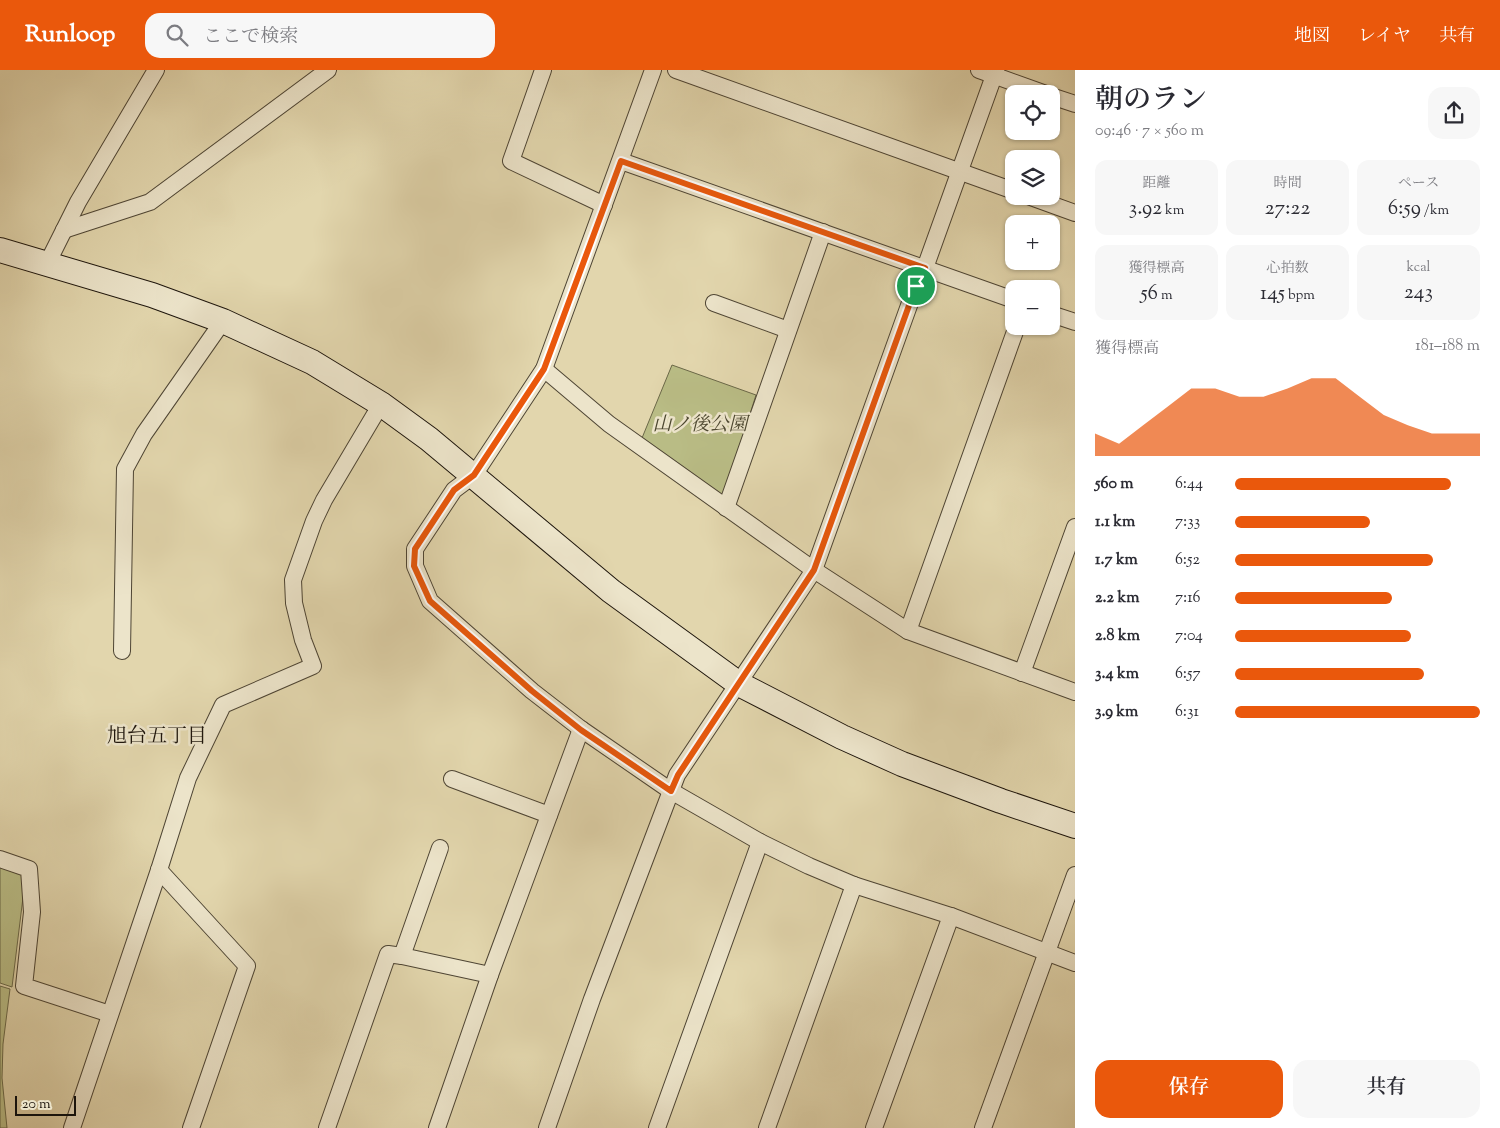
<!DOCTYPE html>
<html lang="ja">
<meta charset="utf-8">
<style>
:root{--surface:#fff;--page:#f7f7f7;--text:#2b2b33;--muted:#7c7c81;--accent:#ea580c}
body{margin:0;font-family:"Sorts Mill Goudy","Noto Serif JP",serif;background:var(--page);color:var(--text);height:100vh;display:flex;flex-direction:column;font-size:19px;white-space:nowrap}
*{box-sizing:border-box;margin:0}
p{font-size:16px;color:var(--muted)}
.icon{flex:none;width:28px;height:28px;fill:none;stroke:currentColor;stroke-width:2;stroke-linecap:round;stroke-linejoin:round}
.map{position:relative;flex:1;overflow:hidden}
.details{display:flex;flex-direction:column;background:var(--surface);width:425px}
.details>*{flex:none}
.buttons{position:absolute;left:1005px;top:15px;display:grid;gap:10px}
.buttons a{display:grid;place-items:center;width:55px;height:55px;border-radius:10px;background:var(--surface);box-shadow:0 1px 4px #0004;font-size:25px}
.scale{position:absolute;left:15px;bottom:12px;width:61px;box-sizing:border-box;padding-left:5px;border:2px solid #1d150c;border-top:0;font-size:14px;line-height:18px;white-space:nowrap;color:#1d150c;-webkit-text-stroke:4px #ece4ca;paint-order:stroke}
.pin{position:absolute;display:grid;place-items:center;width:42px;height:42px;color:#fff;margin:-21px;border:2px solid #fff;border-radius:50%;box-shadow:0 1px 5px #0007}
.round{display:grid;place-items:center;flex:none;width:52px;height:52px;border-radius:15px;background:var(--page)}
.summary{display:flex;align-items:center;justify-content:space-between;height:85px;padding:0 20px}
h1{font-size:28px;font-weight:600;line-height:38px}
.figures{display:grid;grid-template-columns:repeat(3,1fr);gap:8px;height:85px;padding:5px 20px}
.figures div{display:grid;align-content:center;border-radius:12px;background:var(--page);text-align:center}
.figures b{font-size:21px;font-weight:600}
.figures small{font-size:14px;font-weight:400}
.figures p{font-size:14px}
.chart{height:140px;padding:10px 20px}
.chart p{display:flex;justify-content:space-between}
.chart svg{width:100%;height:90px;margin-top:5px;fill:var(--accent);opacity:.7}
.button{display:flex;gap:10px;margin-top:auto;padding:10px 20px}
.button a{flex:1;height:58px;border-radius:15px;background:var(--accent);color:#fff;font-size:20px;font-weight:600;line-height:58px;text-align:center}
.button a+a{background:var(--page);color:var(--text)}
ul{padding:0 20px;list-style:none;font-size:16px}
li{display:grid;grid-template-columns:80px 60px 1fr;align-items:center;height:38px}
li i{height:12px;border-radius:6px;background:var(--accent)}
header{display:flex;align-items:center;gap:30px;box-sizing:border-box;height:70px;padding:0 25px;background:var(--accent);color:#fff}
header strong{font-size:24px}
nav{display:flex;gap:28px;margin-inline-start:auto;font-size:18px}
.search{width:350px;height:45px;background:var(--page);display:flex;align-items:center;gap:12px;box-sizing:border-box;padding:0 18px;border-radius:15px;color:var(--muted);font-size:19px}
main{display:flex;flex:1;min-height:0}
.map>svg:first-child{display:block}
</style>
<header>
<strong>Runloop</strong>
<div class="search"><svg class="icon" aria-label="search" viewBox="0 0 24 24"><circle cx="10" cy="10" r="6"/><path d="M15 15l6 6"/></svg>ここで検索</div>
<nav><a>地図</a><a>レイヤ</a><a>共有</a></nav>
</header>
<main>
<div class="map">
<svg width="1075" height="1058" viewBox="0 0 1075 1058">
<rect width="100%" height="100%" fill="#e2d6ad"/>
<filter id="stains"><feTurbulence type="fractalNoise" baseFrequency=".004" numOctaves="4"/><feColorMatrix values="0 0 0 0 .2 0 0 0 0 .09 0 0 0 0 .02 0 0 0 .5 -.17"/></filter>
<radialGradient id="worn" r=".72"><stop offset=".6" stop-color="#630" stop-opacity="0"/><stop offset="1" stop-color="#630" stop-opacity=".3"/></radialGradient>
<g fill="#b9bc85" stroke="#6b6848">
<path d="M672 295 756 325 724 426 642 368Z"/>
<path d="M0 794 26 803 12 917 0 913Z"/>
<path d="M0 916 10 919 3 974 2 1008 7 1058H0Z"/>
</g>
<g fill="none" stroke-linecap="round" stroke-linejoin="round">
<g stroke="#4e4534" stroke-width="18">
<g id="street">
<path d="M543 0 511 91 604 135"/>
<path d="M653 0 544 299 474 405 454 420 415 479V496L430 531 532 621 581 659 671 721 760 772 809 796 854 815 951 846 1075 893"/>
<path d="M676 0 1014 121"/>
<path d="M979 0 1046 24"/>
<path d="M1051 26 1075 34"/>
<path d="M621 91 1014 230"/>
<path d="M1028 126 1075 143"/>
<path d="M64 160 150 132 328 0"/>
<path d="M47 194 78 132 156 0"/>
<path d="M714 233 788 260"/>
<path d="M1051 244 1075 252"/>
<path d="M544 299 609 354 814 500 908 561 1075 622"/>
<path d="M726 438 823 162"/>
<path d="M908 561 1017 256"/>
<path d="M122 581 125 399 144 364 223 251"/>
<path d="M1022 603 1075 457"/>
<path d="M452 709 549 745"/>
<path d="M0 789 29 799 32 842 24 916 110 944"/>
<path d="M159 800 247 896 191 1058"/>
<path d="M402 886 440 778"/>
<path d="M72 1058 159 800 188 708 223 635 313 596 303 570 294 533 293 510 314 451 324 430 381 334"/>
<path d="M327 1058 388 884 402 886 490 905"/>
<path d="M437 1058 490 905 581 659"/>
<path d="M547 1058 592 929 677 705 814 500 916 216 925 198 996 0"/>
<path d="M657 1058 760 772"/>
<path d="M767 1058 854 815"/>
<path d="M874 1058 951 846"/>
<path d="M983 1058 1075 805"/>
</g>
</g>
<g stroke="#1d150c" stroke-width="26">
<path id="secondary" d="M0 180 152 225 223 251 312 292 381 334 429 369 611 521 739 614 842 667 902 694 1001 731 1075 756"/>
</g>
<use href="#street" stroke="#ece4ca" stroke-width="16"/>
<use href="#secondary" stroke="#ece4ca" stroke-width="24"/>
</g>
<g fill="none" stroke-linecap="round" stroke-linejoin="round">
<g stroke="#fff" stroke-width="10">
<path id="route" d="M621 91 925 198 916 216 814 500 678 705 671 721 581 660 532 621 430 531 414 496 415 479 454 420 474 405 544 299Z"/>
</g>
<use href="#route" stroke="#ea580c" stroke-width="6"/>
</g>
<g text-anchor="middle" stroke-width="5" stroke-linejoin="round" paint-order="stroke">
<g font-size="19" font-style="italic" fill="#4c4730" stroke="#ece4ca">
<text x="700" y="360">山ノ後公園</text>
</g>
<g font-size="20" fill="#1d150c" stroke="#ece4ca">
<text x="157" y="672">旭台五丁目</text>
</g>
</g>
<rect width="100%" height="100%" filter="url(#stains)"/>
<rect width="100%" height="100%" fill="url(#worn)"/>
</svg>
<div class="buttons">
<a><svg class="icon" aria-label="locate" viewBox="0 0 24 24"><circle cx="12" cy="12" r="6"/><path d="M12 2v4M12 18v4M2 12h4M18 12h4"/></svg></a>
<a><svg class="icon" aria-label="layers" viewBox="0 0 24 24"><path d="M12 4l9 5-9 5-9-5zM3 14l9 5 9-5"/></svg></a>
<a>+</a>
<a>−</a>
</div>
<div class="scale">20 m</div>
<div class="pin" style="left:916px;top:216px;background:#1e9e55"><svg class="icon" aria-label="arrive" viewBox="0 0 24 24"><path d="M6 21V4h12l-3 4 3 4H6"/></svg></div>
</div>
<section class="details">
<div class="summary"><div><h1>朝のラン</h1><p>09:46 · 7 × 560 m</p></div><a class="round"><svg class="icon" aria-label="share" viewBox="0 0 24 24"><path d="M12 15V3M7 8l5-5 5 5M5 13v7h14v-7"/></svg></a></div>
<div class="figures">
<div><p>距離</p><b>3.92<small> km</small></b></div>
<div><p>時間</p><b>27:22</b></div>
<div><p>ペース</p><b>6:59<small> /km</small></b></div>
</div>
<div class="figures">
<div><p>獲得標高</p><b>56<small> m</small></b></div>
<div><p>心拍数</p><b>145<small> bpm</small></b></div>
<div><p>kcal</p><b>243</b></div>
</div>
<div class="chart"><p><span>獲得標高</span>181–188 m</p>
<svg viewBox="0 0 160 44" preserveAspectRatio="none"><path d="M0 44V33L10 38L20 29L30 20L40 11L50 11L60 15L70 15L80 11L90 6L100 6L110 15L120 24L130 29L140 33L150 33L160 33V44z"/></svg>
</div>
<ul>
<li><b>560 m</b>6:44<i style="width:88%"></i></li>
<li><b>1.1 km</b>7:33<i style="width:55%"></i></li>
<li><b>1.7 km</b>6:52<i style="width:81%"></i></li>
<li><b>2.2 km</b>7:16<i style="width:64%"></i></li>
<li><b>2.8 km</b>7:04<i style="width:72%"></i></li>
<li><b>3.4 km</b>6:57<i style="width:77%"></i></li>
<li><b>3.9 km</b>6:31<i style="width:100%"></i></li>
</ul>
<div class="button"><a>保存</a><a>共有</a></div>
</section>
</main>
